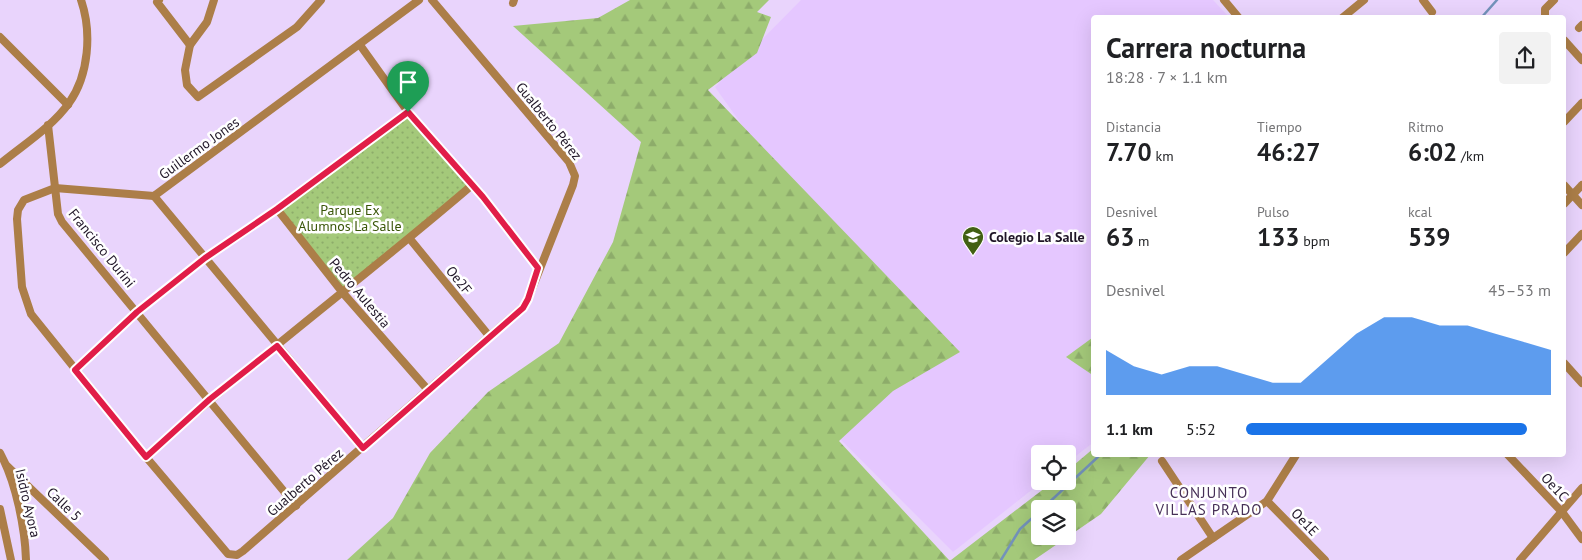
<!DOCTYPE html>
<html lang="es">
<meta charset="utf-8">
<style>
:root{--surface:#fff;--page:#f2f2f2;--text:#202124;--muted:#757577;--accent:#1a73e8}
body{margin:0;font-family:"PT Sans",sans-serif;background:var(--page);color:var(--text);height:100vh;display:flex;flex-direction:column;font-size:19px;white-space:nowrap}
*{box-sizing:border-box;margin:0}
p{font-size:16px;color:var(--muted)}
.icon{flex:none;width:28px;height:28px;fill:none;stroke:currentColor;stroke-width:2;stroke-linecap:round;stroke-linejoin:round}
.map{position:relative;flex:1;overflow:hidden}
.details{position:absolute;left:1091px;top:15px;width:475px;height:442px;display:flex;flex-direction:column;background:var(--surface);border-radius:5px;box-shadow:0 5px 20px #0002}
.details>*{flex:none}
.tools{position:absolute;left:1031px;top:445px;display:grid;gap:10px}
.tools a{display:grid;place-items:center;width:45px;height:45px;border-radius:5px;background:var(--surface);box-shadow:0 5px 20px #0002;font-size:25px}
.pin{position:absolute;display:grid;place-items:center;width:42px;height:42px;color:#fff;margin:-51px -21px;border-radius:50% 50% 50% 0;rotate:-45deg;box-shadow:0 0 5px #0007}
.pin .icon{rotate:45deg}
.round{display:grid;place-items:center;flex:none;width:52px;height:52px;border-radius:5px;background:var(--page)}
.headline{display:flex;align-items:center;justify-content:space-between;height:85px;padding:0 15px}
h1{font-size:28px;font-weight:700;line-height:38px}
.stats{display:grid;grid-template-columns:repeat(3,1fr);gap:8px;height:85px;padding:5px 15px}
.stats div{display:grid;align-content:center}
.stats b{font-size:25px;font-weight:700}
.stats small{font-size:14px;font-weight:400}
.stats p{font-size:14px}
.chart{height:140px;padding:10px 15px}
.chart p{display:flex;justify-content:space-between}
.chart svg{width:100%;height:90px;margin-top:5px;fill:var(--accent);opacity:.7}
ul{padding:0 15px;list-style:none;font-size:16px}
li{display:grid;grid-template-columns:80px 60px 1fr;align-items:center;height:38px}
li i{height:12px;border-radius:6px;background:var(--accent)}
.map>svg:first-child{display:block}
</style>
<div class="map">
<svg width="1582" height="560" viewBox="0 0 1582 560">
<defs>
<pattern id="green-dots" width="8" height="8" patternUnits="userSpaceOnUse" patternTransform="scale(1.25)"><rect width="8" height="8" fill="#a4c97a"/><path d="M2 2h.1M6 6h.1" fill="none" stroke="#8dac6a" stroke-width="1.8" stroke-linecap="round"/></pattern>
<pattern id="forest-firs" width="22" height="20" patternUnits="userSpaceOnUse" patternTransform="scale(1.25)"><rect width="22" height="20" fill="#a4c97a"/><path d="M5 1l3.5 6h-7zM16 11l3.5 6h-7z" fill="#8dac6a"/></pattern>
</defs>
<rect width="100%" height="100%" fill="#e9d4fc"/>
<path fill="#e5c7ff" d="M801 0H1213L1229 17 1094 18V442L1068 462V454H1040V481H1043L953 552 820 419 774 170 715 87Z"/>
<path fill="url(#green-dots)" d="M408 112 467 185 343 293 277 209Z"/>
<g fill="url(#forest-firs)" fill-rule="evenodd">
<path d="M630 0H769L757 12 771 17 757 53 708 90 960 352 893 391 839 441 949 560H347L393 518 430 453 488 392 559 343 613 242 641 142 513 26 598 18Z"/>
<path d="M1092 338H1094V376L1066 357Z"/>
<path d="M1094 448V455H1150L1101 514 1034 560H951L1054 481H1068V470ZM1040 509H1068V536H1040Z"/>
</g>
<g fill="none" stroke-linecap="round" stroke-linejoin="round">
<g stroke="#7392ba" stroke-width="2.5">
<path d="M1481 18 1497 0"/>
<path d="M1042 509 1100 455"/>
<path d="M1001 560 1020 529 1040 511"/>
</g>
<g stroke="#ac7e48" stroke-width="8">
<path d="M159 0 157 2 190 45"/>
<path d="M214 0 207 22 190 45 185 70 187 85 198 97 297 27 321 0"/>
<path d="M419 0 154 196 55 188 24 200 18 210 17 219 22 287 31 314 146 457 228 554 237 555 243 551 523 307 528 299 573 185 575 176 569 162 432 0"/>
<path d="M1224 0 1239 18"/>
<path d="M1423 0 1432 12"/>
<path d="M513 3 514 0"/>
<path d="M1342 18 1364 0"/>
<path d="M1545 18V9L1554 0"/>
<path d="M1579 28 1582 25"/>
<path d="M0 37 68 105"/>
<path d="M1564 40 1582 60"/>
<path d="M360 45 408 112 483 197 538 268"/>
<path d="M1564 122 1582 103"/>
<path d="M48 125 58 214 62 222 296 506"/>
<path d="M0 164C23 145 52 127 69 103 89 75 92 32 81 0"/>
<path d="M1564 185 1582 205"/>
<path d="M154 196 363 448"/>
<path d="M1564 204 1582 185"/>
<path d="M277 209 343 293 428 390"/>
<path d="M410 239 490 337"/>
<path d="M1564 253 1582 234"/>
<path d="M1564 363 1582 383"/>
<path d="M75 370 137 312 205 258 277 209 408 112"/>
<path d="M0 453C16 482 25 528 26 560"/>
<path d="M1508 455 1562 512 1582 539"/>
<path d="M146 457C250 362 364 278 471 186"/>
<path d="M1162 461 1213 538"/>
<path d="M7 466 105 560"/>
<path d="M1267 501 1325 560"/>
<path d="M0 509 11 560"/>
<path d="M1181 560 1267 501 1296 455"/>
<path d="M1520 560 1582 488"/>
</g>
</g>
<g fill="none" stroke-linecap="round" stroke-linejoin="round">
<g stroke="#fff" stroke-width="10">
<path id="route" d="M408 112 483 197 538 268 528 299 523 308 363 448 277 346 210 399 146 457 75 370 137 312 205 258 277 209Z"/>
</g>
<use href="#route" stroke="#e11d48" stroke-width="6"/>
</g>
<defs>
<g id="school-pin" transform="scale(1.125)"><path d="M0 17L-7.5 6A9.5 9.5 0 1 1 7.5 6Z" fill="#426013" stroke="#fff"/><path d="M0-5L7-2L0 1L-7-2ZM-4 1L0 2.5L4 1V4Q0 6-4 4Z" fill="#fff"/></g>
</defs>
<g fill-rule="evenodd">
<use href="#school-pin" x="973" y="237"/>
</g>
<g text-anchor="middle" stroke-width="5" stroke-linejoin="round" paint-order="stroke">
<g font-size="14" fill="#1f1527" stroke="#fff">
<text transform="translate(549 121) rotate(51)" y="5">Gualberto Pérez</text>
<text transform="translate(199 148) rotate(-36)" y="5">Guillermo Jones</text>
<text transform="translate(102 248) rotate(51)" y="5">Francisco Durini</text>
<text transform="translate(459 280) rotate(51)" y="5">Oe2F</text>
<text transform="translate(360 293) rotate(50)" y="5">Pedro Aulestia</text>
<text transform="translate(305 482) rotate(-41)" y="5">Gualberto Pérez</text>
<text transform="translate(1555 487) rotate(47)" y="5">Oe1C</text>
<text transform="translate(28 503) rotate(77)" y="5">Isidro Ayora</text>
<text transform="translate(64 504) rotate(44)" y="5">Calle 5</text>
<text transform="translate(1305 522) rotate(46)" y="5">Oe1E</text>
</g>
<g font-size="14" fill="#395508" stroke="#fff">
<text x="350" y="215">Parque Ex<tspan x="350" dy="16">Alumnos La Salle</tspan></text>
</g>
<g font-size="14" font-weight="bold" fill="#1f1527" stroke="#fff" text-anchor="start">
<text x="989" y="242">Colegio La Salle</text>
</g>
<g font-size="15" letter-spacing="1" fill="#462f57" stroke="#fff">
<text x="1209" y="498">CONJUNTO<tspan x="1209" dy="17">VILLAS PRADO</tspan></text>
</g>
</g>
</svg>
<div class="tools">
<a><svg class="icon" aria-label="locate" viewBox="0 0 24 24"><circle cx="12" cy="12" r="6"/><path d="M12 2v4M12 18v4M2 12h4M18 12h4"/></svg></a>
<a><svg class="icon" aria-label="layers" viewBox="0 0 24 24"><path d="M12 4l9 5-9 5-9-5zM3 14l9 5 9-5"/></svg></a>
</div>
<div class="pin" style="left:408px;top:112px;background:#1e9e55"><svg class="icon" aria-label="arrive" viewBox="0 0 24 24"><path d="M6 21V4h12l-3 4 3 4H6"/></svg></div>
<section class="details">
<div class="headline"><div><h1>Carrera nocturna</h1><p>18:28 · 7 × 1.1 km</p></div><a class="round"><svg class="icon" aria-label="share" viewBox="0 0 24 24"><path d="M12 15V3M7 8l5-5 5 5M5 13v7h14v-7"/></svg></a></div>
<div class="stats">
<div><p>Distancia</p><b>7.70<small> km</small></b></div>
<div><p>Tiempo</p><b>46:27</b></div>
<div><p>Ritmo</p><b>6:02<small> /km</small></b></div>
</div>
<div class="stats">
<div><p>Desnivel</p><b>63<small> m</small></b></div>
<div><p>Pulso</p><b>133<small> bpm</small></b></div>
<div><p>kcal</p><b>539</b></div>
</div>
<div class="chart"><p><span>Desnivel</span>45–53 m</p>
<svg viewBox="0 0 160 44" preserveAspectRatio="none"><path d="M0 44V22L10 30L20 34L30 30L40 30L50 34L60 38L70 38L80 26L90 14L100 6L110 6L120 10L130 10L140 14L150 18L160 22V44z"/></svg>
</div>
<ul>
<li><b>1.1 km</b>5:52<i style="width:92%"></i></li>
</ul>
</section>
</div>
